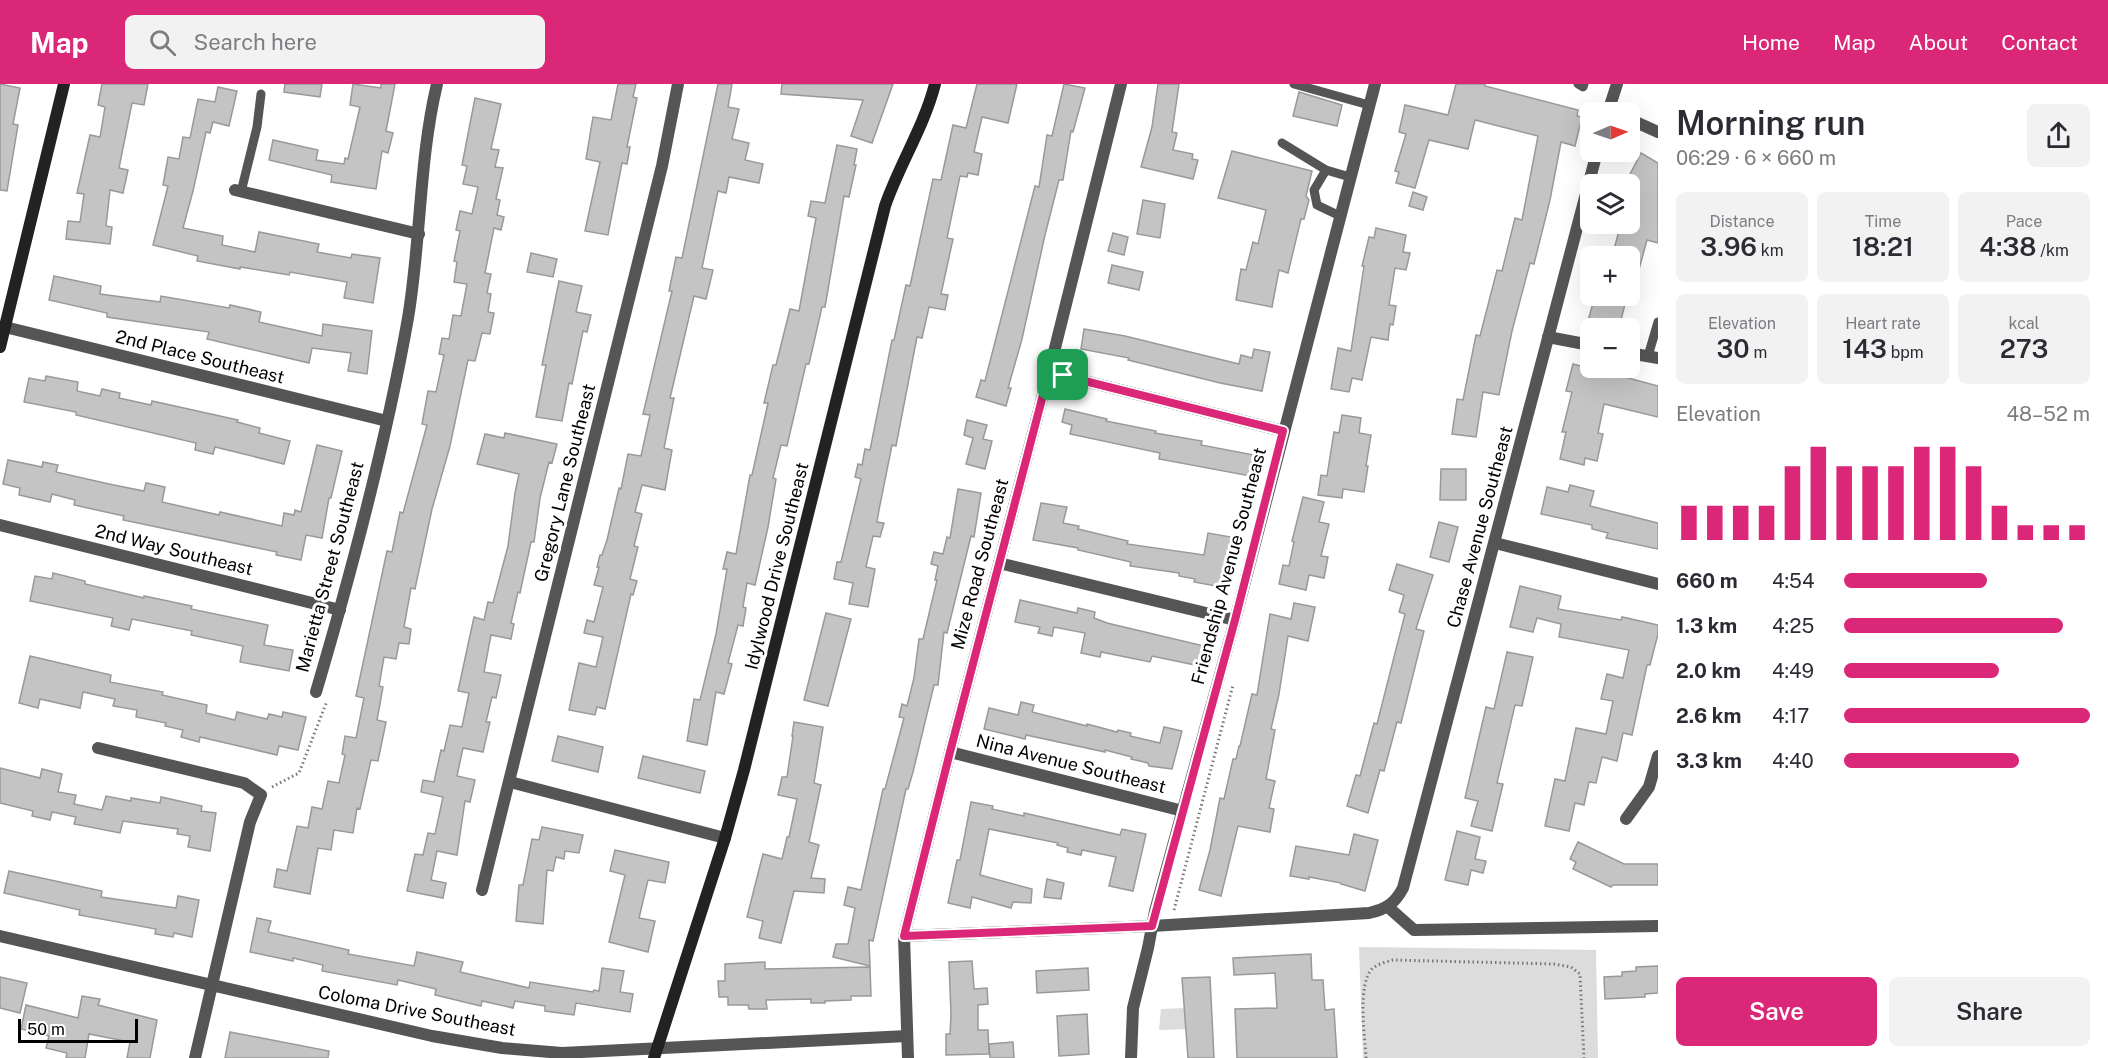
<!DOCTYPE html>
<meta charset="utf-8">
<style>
:root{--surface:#fff;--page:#f2f2f3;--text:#2b2b33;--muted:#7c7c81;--accent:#db2777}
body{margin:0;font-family:"Public Sans",sans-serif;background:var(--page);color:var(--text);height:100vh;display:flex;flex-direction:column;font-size:22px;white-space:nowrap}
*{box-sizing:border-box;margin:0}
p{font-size:20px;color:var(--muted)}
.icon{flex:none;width:33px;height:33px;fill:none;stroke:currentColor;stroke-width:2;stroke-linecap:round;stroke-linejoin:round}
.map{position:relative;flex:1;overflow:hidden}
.drawer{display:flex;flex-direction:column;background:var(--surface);width:450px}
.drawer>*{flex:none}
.needle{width:39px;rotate:88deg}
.fabs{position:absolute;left:1580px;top:18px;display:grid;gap:12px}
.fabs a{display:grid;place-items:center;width:60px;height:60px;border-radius:9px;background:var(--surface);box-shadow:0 6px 24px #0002;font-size:30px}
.scale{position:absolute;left:18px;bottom:15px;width:120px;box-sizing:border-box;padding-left:6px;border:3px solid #000;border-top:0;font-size:16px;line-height:21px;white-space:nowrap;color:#000;-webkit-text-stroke:4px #fff;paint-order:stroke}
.pin{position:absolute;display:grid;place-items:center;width:51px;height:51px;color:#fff;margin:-26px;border-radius:12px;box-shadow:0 3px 9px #0006}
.round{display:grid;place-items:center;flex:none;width:63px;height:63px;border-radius:9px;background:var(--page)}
.summary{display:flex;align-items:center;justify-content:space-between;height:102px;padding:0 18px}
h1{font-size:33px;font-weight:600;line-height:45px}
.metrics{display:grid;grid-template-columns:repeat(3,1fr);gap:9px;height:102px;padding:6px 18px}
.metrics div{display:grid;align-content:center;border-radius:9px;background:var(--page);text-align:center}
.metrics b{font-size:26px;font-weight:600}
.metrics small{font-size:16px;font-weight:400}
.metrics p{font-size:16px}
.chart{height:168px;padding:12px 18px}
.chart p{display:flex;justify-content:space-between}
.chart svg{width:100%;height:108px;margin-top:6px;stroke:var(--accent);stroke-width:6}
.action{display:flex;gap:12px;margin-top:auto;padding:12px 18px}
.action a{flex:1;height:69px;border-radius:9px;background:var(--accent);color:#fff;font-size:24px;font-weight:600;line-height:69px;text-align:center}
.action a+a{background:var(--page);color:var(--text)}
ul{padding:0 18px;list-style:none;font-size:20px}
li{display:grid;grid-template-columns:96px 72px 1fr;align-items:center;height:45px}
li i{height:15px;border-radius:8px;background:var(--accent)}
header{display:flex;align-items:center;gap:36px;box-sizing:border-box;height:84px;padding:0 30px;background:var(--accent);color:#fff}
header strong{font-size:28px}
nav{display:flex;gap:33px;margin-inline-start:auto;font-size:21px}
.search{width:420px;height:54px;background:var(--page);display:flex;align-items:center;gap:15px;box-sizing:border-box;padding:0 21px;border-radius:9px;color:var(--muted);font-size:22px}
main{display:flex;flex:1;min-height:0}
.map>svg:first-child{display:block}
</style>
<header>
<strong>Map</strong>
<div class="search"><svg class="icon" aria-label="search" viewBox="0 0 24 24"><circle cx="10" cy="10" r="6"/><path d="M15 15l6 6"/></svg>Search here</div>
<nav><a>Home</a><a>Map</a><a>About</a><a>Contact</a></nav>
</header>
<main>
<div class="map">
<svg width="1658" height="974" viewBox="0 0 1658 974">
<rect width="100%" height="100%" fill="#fff"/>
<g fill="#dcdcdc">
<path d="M1359 863 1596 866 1598 974H1363Z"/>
<path d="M1184 924 1187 945 1159 946 1161 925Z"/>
</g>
<g fill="#c4c4c4" stroke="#999" stroke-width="1.5">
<path d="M0 0 20 4 13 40 18 41 7 107 0 106Z"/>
<path d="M102 0H148L144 21 132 19 119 84 128 86 123 109 110 106 106 142 112 143 110 160 66 155 68 137 80 138 84 110 77 109 90 51 100 53 105 23 98 21Z"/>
<path d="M285 0H322L320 13 284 8Z"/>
<path d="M353 0 381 4V0H395L386 47 393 49 388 69 382 67 376 105 331 98 332 91 269 76 273 56 318 66 316 76 344 80 345 74 348 75 360 23 350 21Z"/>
<path d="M618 0H636L633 13 637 14 627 63H630L627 80 622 79 608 151 585 147 600 78 586 75 593 33 611 36Z"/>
<path d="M718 0H732L728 23 739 25 732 55 749 59 745 76 763 80 759 99 729 93 726 109 718 107 702 184 713 186 706 215 694 212 670 314H674L664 364 672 366 665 406 642 401 635 428 642 430 634 462 638 463 630 495 637 497 633 511 631 510 605 625 597 623 595 631 569 626 579 579 596 583 603 553 584 549 587 536 594 538 603 503 594 501 599 483H597L600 471H602L607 456 619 404 621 405 628 370 641 372 650 331 643 330 672 207H669L676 173 682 174Z"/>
<path d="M782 0H893L872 59 851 52 863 16 781 10Z"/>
<path d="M977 0H1017L1008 39 982 33 974 68 982 70 978 91 968 89 967 93 960 92 947 154 953 155 941 210 948 211 945 226 929 223 922 254 917 253 896 362 892 361 879 426 877 438 884 439 880 453 873 452 866 483 875 485 868 523 849 520 853 499 834 495 837 478H841L861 395 855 393 858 380 862 381 865 365 870 366 892 256H894L906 201 910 202 933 95 941 96 953 41 966 44Z"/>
<path d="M1064 0 1085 4 1073 48 1071 47 1063 96H1059L1045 151 1022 255 1008 304H1011L1006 322 976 313 981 296 985 297 1035 102 1039 103 1047 51 1052 52Z"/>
<path d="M1158 0H1179L1172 48 1177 49 1173 66 1193 70 1192 75 1198 76 1193 95 1141 83 1152 43Z"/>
<path d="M1456 0H1485V2L1578 26 1577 32 1582 33 1575 62 1561 58 1550 116 1534 180 1530 179 1512 247 1499 311 1483 308 1476 353 1452 350 1457 315 1463 316 1476 251 1480 252 1497 186 1502 187 1515 134 1522 136 1538 52 1475 36 1468 65 1429 56 1415 104 1396 99 1399 88 1395 87 1406 50 1399 48 1405 21 1448 31Z"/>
<path d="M218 3 237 7 229 42 213 38 210 49 206 48 193 107 183 144 223 152 222 161 255 168 259 148 319 160 317 168 351 174 352 170 380 174 373 219 344 214 347 198 290 188 289 191 240 183V185L197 177 198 172 153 161 168 102 163 101 168 73 179 75 183 53 190 54 198 15 215 18Z"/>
<path d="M1299 8 1342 21 1337 42 1293 32Z"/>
<path d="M475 14 501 20 491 65 499 66 495 83 503 84 496 115 500 116 497 131 504 133 501 146 494 144 485 189 491 190 487 209 491 210 488 228 494 229 490 250 482 249 475 277 468 276 450 362 432 425 415 505 411 504 404 543 411 545 409 560 399 559 396 575 384 573 379 602 383 603 377 636 386 638 378 677 371 676 360 725 357 724 353 749 334 746 331 766 318 764 310 810 274 803 277 785 287 787 297 742 308 744 312 723 322 725 328 697 339 699 345 671 342 670 345 652 356 654 364 614 356 612 387 467 392 468 400 428 403 429 427 341 422 340 428 307 436 308 444 271 439 270 442 254 449 255 453 231 461 232 467 200 454 198 457 178 454 177 460 147 456 146 460 127 472 130 478 103 463 100 467 82 462 81Z"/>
<path d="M837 61 857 65 854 81H856L849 113 844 112 825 223H822L809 280H806L787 362 781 361 773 394 776 395 768 443 755 501 747 499 743 523 746 524 743 542 738 541 728 579 732 580 724 610 716 608 707 661 687 657 694 615 700 616 716 550 727 485H723L727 468 736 470 750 391H752L768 319H764L773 281H776L790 225 799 227 816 134 808 132 811 117 825 119Z"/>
<path d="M1232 67 1312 87 1306 112 1309 116 1304 135H1301L1288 189 1279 186 1272 223 1236 216 1241 185 1246 186 1253 158 1258 160 1266 126 1218 114Z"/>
<path d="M1641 69 1658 79V159L1647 156 1633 207 1629 206V172H1612L1621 140H1629V92Z"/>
<path d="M1413 108 1427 113 1423 126 1409 122Z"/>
<path d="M1143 116 1165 120 1160 154 1137 150Z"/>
<path d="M1376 144 1406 151 1403 168 1410 169 1406 186 1395 184 1389 221 1396 222 1393 241 1390 240 1388 256 1371 253 1362 296 1352 294 1349 308 1331 305 1338 264 1351 267 1364 182H1362L1369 153 1374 154Z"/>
<path d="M1113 149 1128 153 1124 171 1108 167Z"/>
<path d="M531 169 557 175 553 193 527 188Z"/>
<path d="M1112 181 1143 188 1139 206 1108 199Z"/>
<path d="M54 192 101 202 100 210 160 218 161 212 229 224 230 221 261 228 259 238 322 252 323 240 372 247 367 290 348 287 351 269 312 264 309 279 207 255 209 248 107 233V229L49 216Z"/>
<path d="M559 197 582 202 576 228 591 231 587 248 583 247 572 300 569 299 562 337 536 333 546 281H542Z"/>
<path d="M1595 212H1627L1619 244H1586Z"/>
<path d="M1084 245 1125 252 1239 280 1241 271 1252 274 1254 265 1270 268 1262 307 1220 299 1128 276 1129 274 1081 265Z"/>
<path d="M1573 280 1588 284H1603L1602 287 1658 302V333L1604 320 1598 349 1603 350 1597 377 1585 374 1584 381 1560 375 1566 348H1562L1572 308 1566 307Z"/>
<path d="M46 292 78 298 77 307 100 312 102 305 120 309 119 314 151 321 152 317 238 336 237 338 260 344 259 349 290 357 284 380 215 363 213 370 195 366 196 359 76 331V328L24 318 29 294 45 297Z"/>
<path d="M1065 325 1107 335 1106 337 1156 347 1155 349 1202 357 1201 361 1254 371 1250 392 1159 375 1160 369 1070 350 1072 341 1062 338Z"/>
<path d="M1342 331 1361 334 1359 349 1371 351 1366 382H1368L1364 408 1343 405 1342 414 1318 411 1321 391 1327 392 1334 348 1339 349Z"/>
<path d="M967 336 987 341 983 355 992 357 985 385 966 380 973 354 964 351Z"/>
<path d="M505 349 557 360 552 379 549 378 540 414 534 458H531L520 509 518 508 511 539 514 540 511 555 491 551 484 588 501 591 496 614 492 613 486 638H490L483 668 463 664 457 692 475 696 470 718 465 717 457 771 437 767 431 796 446 799 443 814 407 807 415 770 423 771 428 749 435 750 443 713 421 708 423 696 434 698 441 666 444 667 450 641 462 643 469 609 458 607 474 533 484 536 488 518 493 519 508 462 515 409 519 390 477 380 485 350 504 354Z"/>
<path d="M317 361 342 367 331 414H329L322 454 306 451 301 476 276 471 277 468 123 436 124 432 74 421 75 416 52 410 50 418 19 411 20 404 3 400 8 376 42 383 43 378 58 381 56 388 109 400 144 407 146 399 165 403 162 418 219 431 220 428 282 442 284 429 294 431 295 426 301 428Z"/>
<path d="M1441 385H1466V416H1440Z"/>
<path d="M1570 401 1594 407 1590 422 1658 439V465L1606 454 1608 449 1592 445V441L1541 430 1547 403 1568 408Z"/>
<path d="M958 405 981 409 974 453 971 452 947 549 944 548 938 601H934L913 688 908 705H906L873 857 869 856 870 882 833 873 836 860H848L855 824 844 821 848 803 861 806 883 705H885L904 634 899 633 902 620 907 622 914 594 919 555H923L937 496H935L938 482 931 480 934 468 943 470 947 453 950 454Z"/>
<path d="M1303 413 1324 418 1319 438 1329 440 1321 472 1328 473 1324 494 1309 491 1306 506 1279 500 1283 481 1289 482 1294 458 1292 457Z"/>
<path d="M1041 419 1067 423 1063 439 1079 442 1078 445 1128 457 1127 460 1204 471 1208 449 1231 453 1221 503 1194 498 1195 495 1179 492V489L1130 482 1131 478 1078 466V464L1033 456Z"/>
<path d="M1439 438 1458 443 1449 478 1430 473Z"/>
<path d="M1397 480 1433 491 1416 545 1424 547 1401 639 1397 638 1384 687 1380 686 1368 729 1347 722 1356 691 1360 692 1374 639 1377 640 1405 530 1399 528 1404 511 1389 506Z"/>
<path d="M53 489 85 497V500L144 514V512L192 522 191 525 268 541 264 561 293 566 289 587 240 578 243 562 191 551 192 547 132 535 129 546 111 542 113 534 30 517 35 492 52 495Z"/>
<path d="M1520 502 1561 512 1558 525 1621 536 1622 533 1658 541V550L1650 581H1647L1632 651 1623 649 1617 677 1602 673 1596 699 1589 698 1584 721 1575 719 1569 747 1545 742 1555 695 1565 697 1576 644 1606 650 1613 617 1601 615 1607 590 1623 594 1629 566 1559 553 1561 540 1537 534 1533 548 1510 543Z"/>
<path d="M1020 516 1077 529 1078 524 1095 528 1094 534 1107 539 1204 562 1200 582 1152 572 1150 578 1101 568 1100 573 1081 569 1085 549 1054 543 1052 552 1038 549 1040 543 1015 538Z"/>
<path d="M1294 519 1315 523 1308 557 1288 552 1279 610 1271 645 1275 646 1266 695 1275 697 1269 724 1274 725 1270 748 1238 742 1221 812 1199 806 1210 766 1220 714 1224 715 1233 675H1236L1239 662H1240L1252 610 1257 611 1270 530 1291 535Z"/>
<path d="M826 529 851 535 828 622 804 616Z"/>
<path d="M1507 568 1533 573 1522 622 1515 621 1497 699 1503 700 1492 747 1471 742 1478 717 1465 714 1486 623 1494 625Z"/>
<path d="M30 572 111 591 110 598 163 608 162 611 207 621 206 629 235 636 237 628 267 635 269 630 282 633 283 628 306 633 298 666 279 662 277 671 200 653 199 658 181 653 183 646 165 642 166 639 136 633 137 626 113 622 115 615 83 608 80 624 40 615 38 624 19 619Z"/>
<path d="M1021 618 1034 621 1032 628 1087 642V640L1117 648 1118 646 1131 649 1130 652 1160 659 1164 643 1182 647 1172 685 1149 682 1148 679 1131 675 1132 673 1105 666V668L1026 651 1025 655 984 645 989 624 1018 631Z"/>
<path d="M794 638 823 643 814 699 821 701 809 758 819 761 811 794 825 795 824 809 794 807 781 859 759 854 763 837 747 833 763 770 782 775 787 753H789L797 715 778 711 782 693H787L793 652H792Z"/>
<path d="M558 652 603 663 598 688 552 677Z"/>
<path d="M643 672 705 687 700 709 638 694Z"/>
<path d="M0 684 40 694 42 685 62 690 58 708 76 711 74 720 102 726 106 712 131 717V714L160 719 161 713 202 722 201 727 216 729 210 767 188 763 190 752 177 750 178 745 123 737 120 749 74 740 76 733 52 728 50 736 32 732 33 727 0 719Z"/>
<path d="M971 718 993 722 992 725 1024 732V729L1120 751 1122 745 1146 750 1133 807 1109 802 1116 773 1082 766 1081 771 1067 768 1068 764 1057 761 1058 759 989 745 980 791 1032 805 1031 819 1013 818 1011 824 972 813 970 824 948 819 957 776H960Z"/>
<path d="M542 743 583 751 579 769 565 767 564 775 556 773 553 787 547 786 543 840 516 837 519 801H523L532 755 539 756Z"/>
<path d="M1457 747 1480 753 1475 775 1486 777 1483 789 1471 786 1468 801 1445 796Z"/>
<path d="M1354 750 1378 756 1365 807 1341 800V799L1309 793V795L1290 792 1296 762 1349 771Z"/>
<path d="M1578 758 1624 780H1658V801H1613L1611 803 1573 785 1576 778 1570 775Z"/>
<path d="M615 766 669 778 665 799 648 796 639 834 655 837 648 868 609 858 625 791 610 787Z"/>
<path d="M9 787 102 807 101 813 176 824 178 812 199 816 192 853 174 849 173 853 155 850 156 845 79 831 80 826 4 809Z"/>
<path d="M1047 795 1064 799 1061 815 1044 813Z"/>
<path d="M257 834 271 837 268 848 349 866 348 870 414 882 417 868 463 878 460 888 529 904 530 898 593 908 594 906 599 907 602 884 624 887 620 908 633 910 630 928 576 919 574 931 545 927V922L515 917 513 924 482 917 481 922 435 911 436 905 398 896 397 901 322 887 323 881 293 874V877L250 868Z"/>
<path d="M1311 870 1312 896H1323L1325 926 1334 925 1337 974H1237L1235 925 1277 924 1275 889 1234 891 1233 874Z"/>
<path d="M972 877 974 905 987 904 988 920 978 921V946H988L989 970 946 971V950H950L951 931 949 878Z"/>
<path d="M765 878V885L870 883 871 912H851V916L825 917V919H811V915L766 916 767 925H749L748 921H728V913H719L718 897H725V880Z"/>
<path d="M1658 882V909L1645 910V913L1605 915 1604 893 1622 892V888L1636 887V883Z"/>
<path d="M1088 884 1089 906 1037 909 1036 887Z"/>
<path d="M0 893 27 899 20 929 0 924Z"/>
<path d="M1210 893 1214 974H1188L1182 894Z"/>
<path d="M82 912 100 915 98 921 157 936 150 974H127L130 958 89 950 85 974H66L67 969 46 964 49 952 21 945 26 921 78 934Z"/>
<path d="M1087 930 1089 970 1059 972 1057 932Z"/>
<path d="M230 948 329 967 328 974H225Z"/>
<path d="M1013 958 1014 974H990L989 960Z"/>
</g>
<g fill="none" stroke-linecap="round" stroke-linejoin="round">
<g stroke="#777" stroke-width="3" stroke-dasharray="1.5 3" stroke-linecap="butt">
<path d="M272 703 299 689 327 617"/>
<path d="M1174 826 1233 601"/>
<path d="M1366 974C1365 953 1357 901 1372 885 1377 880 1386 878 1393 876L1554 880 1571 883 1580 890 1584 974"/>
</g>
<g stroke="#555" stroke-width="9">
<path d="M1294 0 1369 21"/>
<path d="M1578 0 1583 3 1584 0"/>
<path d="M1282 59 1326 86 1350 93"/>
<path d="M1326 86 1314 106 1317 121 1340 132"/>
<path d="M241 108 257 43 261 10"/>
<path d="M1648 272 1658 238"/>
</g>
<g stroke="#555" stroke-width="12">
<path d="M1608 28 1617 0"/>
<path d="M1629 35 1658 48"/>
<path d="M235 106 419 150"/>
<path d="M5 243 387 337"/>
<path d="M1548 253 1590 261"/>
<path d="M1629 269 1658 274"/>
<path d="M1049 288 1283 347"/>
<path d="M0 441 340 526"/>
<path d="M1495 459 1658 500"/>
<path d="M999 479 1235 536"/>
<path d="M316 608C352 486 386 359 408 234 421 157 419 75 437 0"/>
<path d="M98 664 244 699 261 711 250 738 195 974"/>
<path d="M950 668 1183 727"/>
<path d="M510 698 725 754"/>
<path d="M1626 735 1649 703 1658 672"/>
<path d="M482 806 662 82 678 0"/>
<path d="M1388 823 1414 846 1658 842"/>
<path d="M0 852 432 952 502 964 562 969 907 952"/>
<path d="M904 852 1152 842 1369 829C1387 825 1395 819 1403 804L1597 68"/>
<path d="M908 974 904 852 950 668 1052 276 1121 0"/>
<path d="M1131 974 1133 924 1148 864 1155 827 1235 536 1375 0"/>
</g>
<g stroke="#222" stroke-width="12">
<path d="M0 263 64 0"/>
<path d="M654 974 725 754 744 686 885 122C899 81 924 43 935 0"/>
</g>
</g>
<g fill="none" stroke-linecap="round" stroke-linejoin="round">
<g stroke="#fff" stroke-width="12">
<path id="route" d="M1049 288 1283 347 1235 536 1152 842 904 852 950 668Z"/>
</g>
<use href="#route" stroke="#db2777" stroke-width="8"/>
</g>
<g text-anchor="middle" stroke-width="6" stroke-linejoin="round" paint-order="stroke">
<g font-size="18" fill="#000" stroke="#fff">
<text transform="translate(200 273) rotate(14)" y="6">2nd Place Southeast</text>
<text transform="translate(565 399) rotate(-76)" y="6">Gregory Lane Southeast</text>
<text transform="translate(1480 443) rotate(-75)" y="6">Chase Avenue Southeast</text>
<text transform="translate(174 466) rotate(14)" y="6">2nd Way Southeast</text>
<text transform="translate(980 480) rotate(-75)" y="6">Mize Road Southeast</text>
<text transform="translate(777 482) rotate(-76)" y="6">Idylwood Drive Southeast</text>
<text transform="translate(1229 482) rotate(-75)" y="6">Friendship Avenue Southeast</text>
<text transform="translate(330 483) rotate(-75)" y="6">Marietta Street Southeast</text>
<text transform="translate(1071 680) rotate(14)" y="6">Nina Avenue Southeast</text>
<text transform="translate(417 927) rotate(11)" y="6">Coloma Drive Southeast</text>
</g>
</g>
</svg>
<div class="fabs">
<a><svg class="needle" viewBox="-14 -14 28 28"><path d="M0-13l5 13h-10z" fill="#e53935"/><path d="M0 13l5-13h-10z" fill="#7c7c81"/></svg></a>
<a><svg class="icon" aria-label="layers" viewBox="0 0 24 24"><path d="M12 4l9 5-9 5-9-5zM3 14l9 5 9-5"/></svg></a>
<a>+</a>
<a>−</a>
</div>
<div class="scale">50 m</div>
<div class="pin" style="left:1063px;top:291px;background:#1e9e55"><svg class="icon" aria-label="arrive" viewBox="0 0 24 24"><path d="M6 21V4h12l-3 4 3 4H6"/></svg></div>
</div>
<section class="drawer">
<div class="summary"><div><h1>Morning run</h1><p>06:29 · 6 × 660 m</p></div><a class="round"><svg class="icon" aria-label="share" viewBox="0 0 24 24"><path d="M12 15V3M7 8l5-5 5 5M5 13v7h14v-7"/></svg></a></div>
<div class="metrics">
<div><p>Distance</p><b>3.96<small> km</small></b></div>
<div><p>Time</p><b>18:21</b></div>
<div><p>Pace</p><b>4:38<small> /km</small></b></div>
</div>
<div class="metrics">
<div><p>Elevation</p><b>30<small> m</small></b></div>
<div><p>Heart rate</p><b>143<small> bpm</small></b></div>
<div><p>kcal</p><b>273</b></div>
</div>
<div class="chart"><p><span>Elevation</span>48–52 m</p>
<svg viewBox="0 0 160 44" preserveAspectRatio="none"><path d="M5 44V30M15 44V30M25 44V30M35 44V30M45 44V14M55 44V6M65 44V14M75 44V14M85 44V14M95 44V6M105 44V6M115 44V14M125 44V30M135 44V38M145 44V38M155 44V38"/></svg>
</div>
<ul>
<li><b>660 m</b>4:54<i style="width:58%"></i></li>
<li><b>1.3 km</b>4:25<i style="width:89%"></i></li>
<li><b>2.0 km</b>4:49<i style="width:63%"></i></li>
<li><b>2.6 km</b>4:17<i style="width:100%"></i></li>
<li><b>3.3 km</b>4:40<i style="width:71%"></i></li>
</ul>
<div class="action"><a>Save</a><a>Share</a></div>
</section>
</main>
